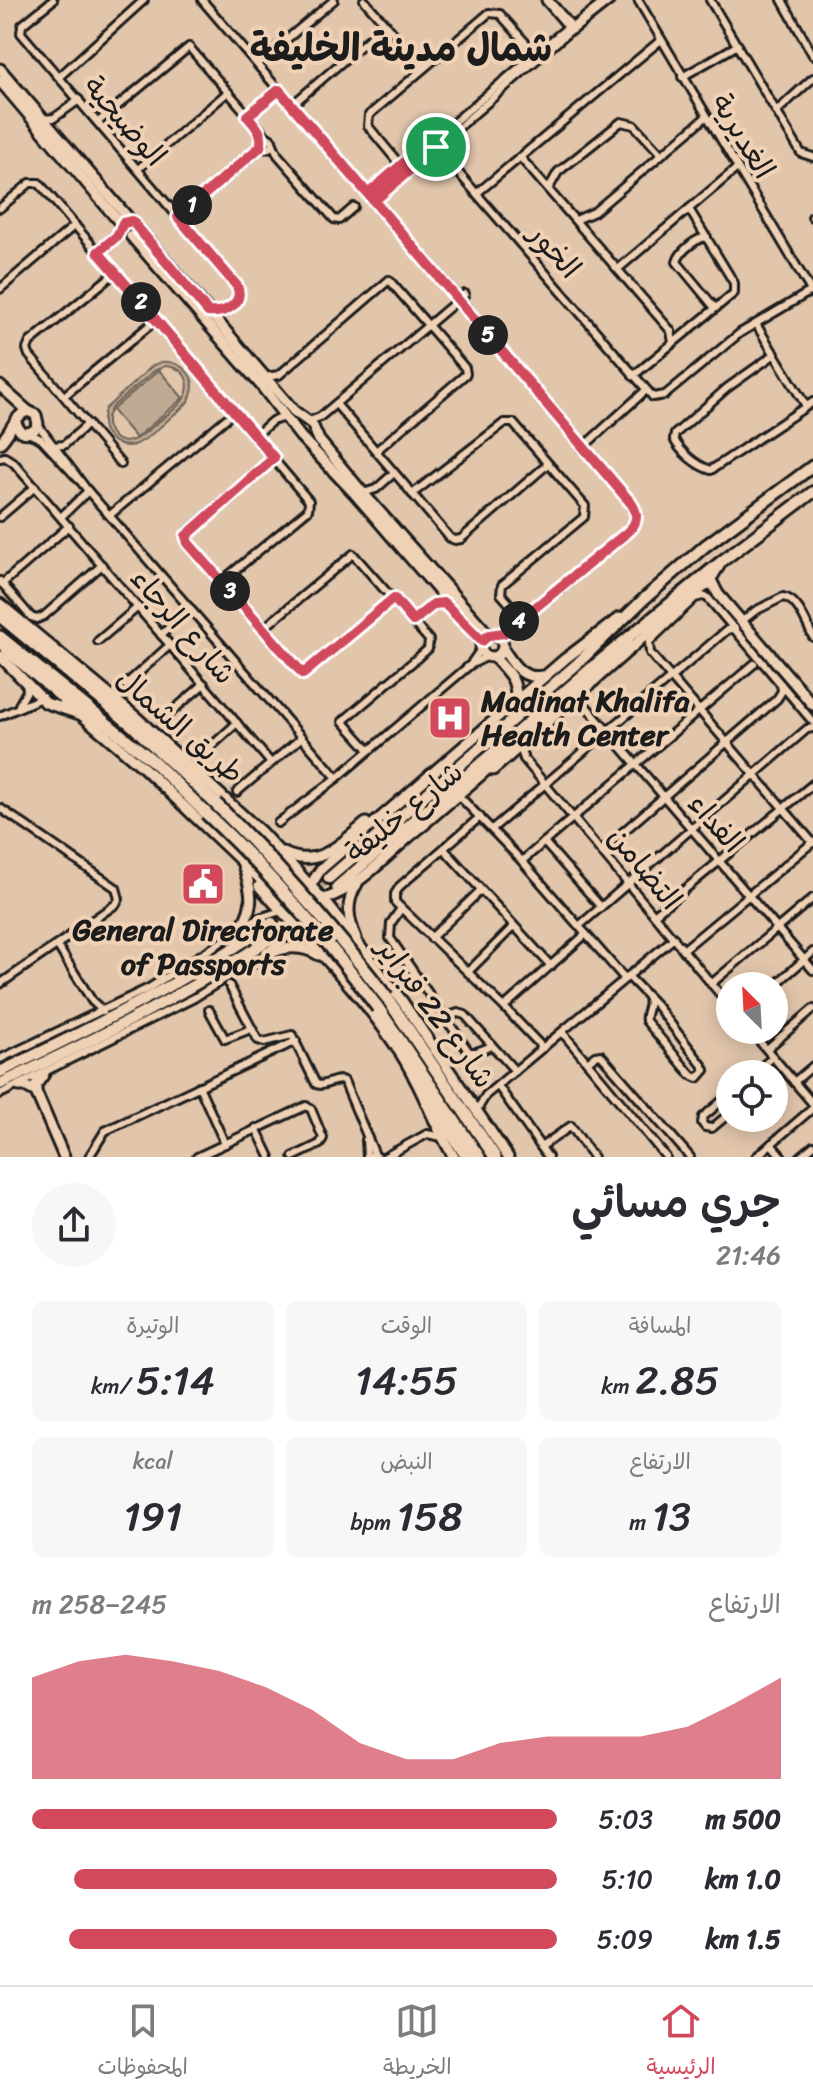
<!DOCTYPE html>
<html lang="ar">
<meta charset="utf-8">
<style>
:root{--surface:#fff;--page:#f7f7f7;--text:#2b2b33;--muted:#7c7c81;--line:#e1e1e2;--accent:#d1495b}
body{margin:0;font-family:Sriracha,"Playpen Sans Arabic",sans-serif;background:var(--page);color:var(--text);direction:rtl;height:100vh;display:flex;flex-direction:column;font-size:30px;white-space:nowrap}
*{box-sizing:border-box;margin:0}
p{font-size:26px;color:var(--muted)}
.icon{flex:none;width:44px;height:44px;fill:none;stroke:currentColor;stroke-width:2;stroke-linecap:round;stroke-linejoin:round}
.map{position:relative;height:1157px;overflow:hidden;direction:ltr}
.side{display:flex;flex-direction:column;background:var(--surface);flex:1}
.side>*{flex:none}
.needle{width:52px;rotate:336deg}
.fabs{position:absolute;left:716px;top:972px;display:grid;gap:16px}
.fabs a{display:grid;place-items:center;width:72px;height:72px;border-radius:50%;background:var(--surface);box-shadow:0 4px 20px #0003;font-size:40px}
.pin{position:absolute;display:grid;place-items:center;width:68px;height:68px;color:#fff;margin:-34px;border:4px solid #fff;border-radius:50%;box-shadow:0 2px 8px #0007}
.km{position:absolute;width:40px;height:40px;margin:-20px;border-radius:50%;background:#222;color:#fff;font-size:22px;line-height:40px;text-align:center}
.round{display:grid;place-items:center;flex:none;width:84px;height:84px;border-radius:42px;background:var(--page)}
.head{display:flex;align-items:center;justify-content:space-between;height:136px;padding:0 32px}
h1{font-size:44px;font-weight:600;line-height:60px}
.stats{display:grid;grid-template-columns:repeat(3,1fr);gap:12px;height:136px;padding:8px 32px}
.stats div{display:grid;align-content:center;border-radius:12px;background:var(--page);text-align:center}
.stats b{font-size:40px;font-weight:600}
.stats small{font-size:22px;font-weight:400}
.stats p{font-size:22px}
.chart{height:224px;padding:16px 32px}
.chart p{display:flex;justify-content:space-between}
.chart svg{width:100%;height:144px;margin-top:8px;fill:var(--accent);opacity:.7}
ul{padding:0 32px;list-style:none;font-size:26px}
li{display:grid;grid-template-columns:128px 96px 1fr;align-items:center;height:60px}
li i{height:20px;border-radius:10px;background:var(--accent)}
.tabs{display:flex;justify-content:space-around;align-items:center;height:112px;border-top:2px solid var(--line);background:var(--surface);font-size:22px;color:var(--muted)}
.tabs a{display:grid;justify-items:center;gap:4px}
.tabs .active{color:var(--accent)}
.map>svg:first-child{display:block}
</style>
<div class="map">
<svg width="813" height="1157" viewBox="0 0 813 1157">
<rect width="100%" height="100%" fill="#e2c6ac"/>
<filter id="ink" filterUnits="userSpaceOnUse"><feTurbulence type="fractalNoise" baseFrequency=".0125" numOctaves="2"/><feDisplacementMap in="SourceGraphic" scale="16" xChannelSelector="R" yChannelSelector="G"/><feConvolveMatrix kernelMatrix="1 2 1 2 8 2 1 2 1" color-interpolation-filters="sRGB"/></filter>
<g filter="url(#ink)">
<g fill="#c1aa94" stroke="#6e6358" stroke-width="2" fill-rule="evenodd">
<path d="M161 362C181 360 200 377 190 398 186 407 175 413 168 420 153 433 130 459 110 438 101 430 102 419 105 409L153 365ZM165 366C174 367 182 369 186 378 195 398 170 412 157 423 141 437 119 456 107 425V417L112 407 154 371Z"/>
<path d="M159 370 183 398 136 438 112 410Z"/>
</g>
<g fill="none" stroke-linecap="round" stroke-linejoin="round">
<g stroke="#baa48f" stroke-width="10" stroke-dasharray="10 5" stroke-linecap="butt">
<path d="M272 923 329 878"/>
<path d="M279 933 309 910"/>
</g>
<g stroke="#1c1c1c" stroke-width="12">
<g id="street">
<path d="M53 0 22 25 21 33 237 286C244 302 227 313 211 313"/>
<path d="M202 0 428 265"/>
<path d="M364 0 424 68"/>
<path d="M638 0 813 294"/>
<path d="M710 0 801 153 813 157"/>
<path d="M782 0 813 55"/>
<path d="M257 64 334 0"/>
<path d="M59 77 144 0"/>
<path d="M682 77 738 45"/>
<path d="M292 105 386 24"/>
<path d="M777 111 813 78"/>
<path d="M247 116 279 90"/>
<path d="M42 119 54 118 79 100"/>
<path d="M98 122 189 47 267 137"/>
<circle cx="267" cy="143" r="5.5"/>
<path d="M430 140 653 397 665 395 740 333 811 291"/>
<path d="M273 144 278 155 334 219 339 220 354 207"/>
<path d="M520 157 671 331 673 343"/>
<path d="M138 169 228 92"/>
<path d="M406 172 368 126 369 115 489 13 500 14 539 58"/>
<path d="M549 188 558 172 621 122 634 125 661 154"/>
<path d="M368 194 569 26"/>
<path d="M476 194 661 40"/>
<path d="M374 201 572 29"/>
<path d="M0 208 30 183H39L309 501 308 510 222 581"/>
<path d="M178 217 255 153 262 143"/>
<path d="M812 217H813"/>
<path d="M576 220 594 212 706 117"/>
<path d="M707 237C696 238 680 251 677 262L715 308"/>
<path d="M98 252 121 230"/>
<path d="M427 264 443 280 631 503C638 512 638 521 630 530L508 631 496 636"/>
<path d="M618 269 736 169"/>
<path d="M115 273 30 342 27 349 29 355 121 464"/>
<path d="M0 289 75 225"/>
<path d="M756 324 806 406"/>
<path d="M775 354 727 388 675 434 674 439C680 452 697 466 711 470L813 402"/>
<path d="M633 376 734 293V283L689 209"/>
<path d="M265 377 279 375 389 280 465 368 466 374 376 451"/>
<path d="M64 396 156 320"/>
<path d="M336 404 450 538 455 540 461 539 548 464"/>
<path d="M309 421 320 417 465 294"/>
<path d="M38 425 88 491 337 778"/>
<path d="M28 433 41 439 79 480"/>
<path d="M255 436 272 421 285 417"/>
<path d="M53 446 64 445 88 424"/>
<path d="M582 448 645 391"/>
<path d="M0 458 5 457 14 463 271 763"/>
<path d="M274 458 189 531 186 536 188 543 303 674 394 598"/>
<path d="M363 493 376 489 394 473"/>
<path d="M412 494 504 423H513L585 506 584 517 502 585 501 594 523 619"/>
<path d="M110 515 234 412"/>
<path d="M0 517 35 487"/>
<path d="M61 517 88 491"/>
<path d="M0 581 31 617 37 619 44 616 102 565"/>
<path d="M2 584 69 526"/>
<path d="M413 621 434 604 449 605"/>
<path d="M741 622 755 611 783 597C798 599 806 623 813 637"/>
<path d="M264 628 353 554 429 640 428 649 343 721 369 750"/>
<path d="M161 635 190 608"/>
<path d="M98 641 138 607"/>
<path d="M472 662 481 649"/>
<path d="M125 685 170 645"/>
<path d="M582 694 585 705 813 970"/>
<path d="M19 705 27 691 26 683"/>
<path d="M0 716 41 698"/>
<path d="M162 720 204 684"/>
<path d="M813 722 708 598 703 596 695 598 649 642 650 653 813 843"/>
<path d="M520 747 524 759 730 1006"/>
<path d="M204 753 237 723"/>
<path d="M237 792 301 738"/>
<path d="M461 798 522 861 625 979"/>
<path d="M0 808 116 888 119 899 116 904 0 984"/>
<path d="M480 817 400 886 395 894V902L504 1007 543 1048"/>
<path d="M278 823 337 778 470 665 488 656"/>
<path d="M492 829 727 630 735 628"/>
<path d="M544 842 601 907"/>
<path d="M444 849 551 966"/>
<path d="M602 850 777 699 782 691 781 684"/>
<path d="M522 861 754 664"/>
<path d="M400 910 391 923 390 938 469 1052H476L492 1046"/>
<path d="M655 914 813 784"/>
<path d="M579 926 807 729 813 728"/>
<path d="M431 938 481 890"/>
<path d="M57 945 92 1001 103 1011"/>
<path d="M683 950 813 842"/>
<path d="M265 953 282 940 294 926"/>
<path d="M468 972 514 926"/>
<path d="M628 976 657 1006 703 1066 705 1070 698 1078 691 1075 646 1021C644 1012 651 1008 648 998"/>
<path d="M711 984 813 898"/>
<path d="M229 985 258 1040 264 1042 292 1035 316 1084C325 1088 334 1077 344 1081L375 1155"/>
<path d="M774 986 813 952"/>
<path d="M504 1007 586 934"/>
<path d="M209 1010 225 1039 251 1029"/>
<path d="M448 1024 452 1015 458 1013 465 1015 515 1071"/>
<path d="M750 1030 813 1104"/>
<path d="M562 1032 587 1062"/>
<path d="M767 1049 813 1009"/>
<path d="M0 1059 149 988 259 918 281 911"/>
<path d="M753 1074 773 1057"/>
<path d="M794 1082 813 1066"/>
<path d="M199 1086 225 1144"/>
<path d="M498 1086 548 1157"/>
<path d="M0 1094 194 998 242 968"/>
<path d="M730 1094 703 1117 702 1123 705 1127 712 1128 730 1113"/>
<path d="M477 1110 486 1095 674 938"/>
<path d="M256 1128 270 1157"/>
<path d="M366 1140 367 1157 373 1155 378 1157"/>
<path d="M771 1144 782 1157"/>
<path d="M541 1147 571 1126 593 1157"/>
<path d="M89 1157 105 1131 296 1041"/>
<path d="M197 1157 306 1106 311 1109 323 1138 320 1144 293 1157"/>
<path d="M385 1157 427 1134 442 1137"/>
<path d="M666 1157 587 1062 595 1056 601 1055 690 1157"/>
<path d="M756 1157 813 1108"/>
<path d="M800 1157 813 1146"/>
</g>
</g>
<g stroke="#1c1c1c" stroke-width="15">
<g id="secondary">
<path d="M547 0 572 29 609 0"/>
<path d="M0 69 130 220"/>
<path d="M0 81 122 225"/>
<path d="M137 227 294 411 312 424 319 440 363 493 489 635"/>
<path d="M131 236 260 384 300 436 355 494 482 641"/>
<path d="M0 386 28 411"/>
<path d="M0 443C11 433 14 415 28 411L36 415 38 424C35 432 28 435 20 431L16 423"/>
<path d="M711 580 718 594 813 705"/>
<path d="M0 604 137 718 261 832 328 905 402 1001 508 1157"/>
<circle cx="492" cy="646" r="11"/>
<path d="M0 642 10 654 144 768 282 900C342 916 382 855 425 824"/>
<path d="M503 649C513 664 522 680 542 676"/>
<path d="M0 656 46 703 79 714"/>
<path d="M494 657C509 674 517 678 516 702"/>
<path d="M493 770 689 597 707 585 719 566"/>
<path d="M282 852C317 871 340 844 366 823"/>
<path d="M259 886C308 941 361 991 401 1054 422 1086 433 1124 454 1157"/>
<path d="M303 934 310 886 321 869 565 659 619 618"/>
<path d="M235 936C255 909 254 896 243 865"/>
<path d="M356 938C348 919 345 903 357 884"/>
<path d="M242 969C268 954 290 938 319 955"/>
<path d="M44 1074 36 1085V1092L64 1157"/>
<path d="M19 1086H25L36 1092"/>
</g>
</g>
<g stroke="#1c1c1c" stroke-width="16">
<g id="primary">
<path d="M421 826 596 675 629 644"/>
<path d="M329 878 576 665 644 599 705 546 813 466"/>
<path d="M337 887 596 664 722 561 813 492"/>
<path d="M0 1072C93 1027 185 982 272 923"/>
<path d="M0 1084C96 1039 190 992 279 933"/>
</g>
</g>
<g stroke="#1c1c1c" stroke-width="17">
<g id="highway">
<path d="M0 616 132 725 216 804"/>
<path d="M0 637 153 761 206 813"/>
<path d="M387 998 495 1157"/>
<path d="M378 1008 479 1157"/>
<path d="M415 1077 467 1157"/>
</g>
</g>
<use href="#street" stroke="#efd1b5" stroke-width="6"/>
<use href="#secondary" stroke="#efd1b5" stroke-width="9"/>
<use href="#primary" stroke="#efd1b5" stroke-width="10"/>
<use href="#highway" stroke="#efd1b5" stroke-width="11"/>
<g stroke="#1c1c1c" stroke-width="17" stroke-linecap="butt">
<g id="highway-bridge">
<path d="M216 804C278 865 334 929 387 998"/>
<path d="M206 813C270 873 325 937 378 1008"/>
</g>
</g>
<use href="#highway-bridge" stroke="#efd1b5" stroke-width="11"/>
</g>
</g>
<g fill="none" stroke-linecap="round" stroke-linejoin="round" filter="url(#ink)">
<g stroke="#fff" stroke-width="16">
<path id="route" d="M436 147 374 201 368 194 279 90 247 116C255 125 265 134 260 147L178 217 237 286C245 304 224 314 208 312L132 221 123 223 117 236 98 252 274 458 186 536 188 543 303 674 394 598 413 621 434 604 444 603 482 641 489 635 504 633 630 530C638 521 638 513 631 503L368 194 430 140 436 147"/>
</g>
<use href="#route" stroke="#d1495b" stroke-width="10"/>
</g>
<defs>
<g id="hospital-square" transform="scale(2.3)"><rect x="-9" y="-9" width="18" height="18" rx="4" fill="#d1495b" stroke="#efd1b5"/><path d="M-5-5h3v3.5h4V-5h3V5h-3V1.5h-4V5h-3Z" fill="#fff"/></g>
<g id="civic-square" transform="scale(2.3)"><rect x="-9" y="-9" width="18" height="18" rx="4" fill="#d1495b" stroke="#efd1b5"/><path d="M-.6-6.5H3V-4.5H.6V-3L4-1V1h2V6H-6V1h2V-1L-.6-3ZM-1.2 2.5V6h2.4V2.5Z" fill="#fff"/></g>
</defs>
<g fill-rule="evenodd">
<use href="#hospital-square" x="450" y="718"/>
<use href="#civic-square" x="203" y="884"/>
</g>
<g text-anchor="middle" stroke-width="8" stroke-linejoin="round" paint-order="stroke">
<g font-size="30" fill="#1c1c1c" stroke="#efd1b5">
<text transform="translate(125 121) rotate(49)" y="10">الوضيحية</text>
<text transform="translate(743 136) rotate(59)" y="10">الغديرية</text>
<text transform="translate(555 251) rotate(49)" y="10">الخور</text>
<text transform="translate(183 626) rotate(49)" y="10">شارع الرجاء</text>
<text transform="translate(180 726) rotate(41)" y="10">طريق الشمال</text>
<text transform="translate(404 812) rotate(-39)" y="10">شارع خليفة</text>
<text transform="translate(716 823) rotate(49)" y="10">الفداء</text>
<text transform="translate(645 868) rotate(51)" y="10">التضامن</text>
<text transform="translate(436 1013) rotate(54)" y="10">شارع 22 فبراير</text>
</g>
<g font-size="30" font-weight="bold" fill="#1c1c1c" stroke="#efd1b5" text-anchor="start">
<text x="481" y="711">Madinat Khalifa<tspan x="481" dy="34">Health Center</tspan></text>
<text x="203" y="940" text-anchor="middle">General Directorate<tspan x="203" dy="34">of Passports</tspan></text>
</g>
<g font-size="38" font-weight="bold" fill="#1c1c1c" stroke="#efd1b5">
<text x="401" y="61">شمال مدينة الخليفة</text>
</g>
</g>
</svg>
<div class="fabs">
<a><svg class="needle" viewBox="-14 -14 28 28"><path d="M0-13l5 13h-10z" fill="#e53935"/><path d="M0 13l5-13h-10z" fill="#7c7c81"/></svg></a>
<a><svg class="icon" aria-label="locate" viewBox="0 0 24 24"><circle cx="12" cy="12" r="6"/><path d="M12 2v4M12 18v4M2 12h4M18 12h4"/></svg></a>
</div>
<div class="pin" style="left:436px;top:147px;background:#1e9e55"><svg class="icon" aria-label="arrive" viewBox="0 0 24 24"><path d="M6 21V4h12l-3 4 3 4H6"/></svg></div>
<b class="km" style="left:192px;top:205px">1</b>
<b class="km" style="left:141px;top:302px">2</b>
<b class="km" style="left:230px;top:591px">3</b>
<b class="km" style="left:519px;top:621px">4</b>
<b class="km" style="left:488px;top:335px">5</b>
</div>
<section class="side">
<div class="head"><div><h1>جري مسائي</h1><p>21:46</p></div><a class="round"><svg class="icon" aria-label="share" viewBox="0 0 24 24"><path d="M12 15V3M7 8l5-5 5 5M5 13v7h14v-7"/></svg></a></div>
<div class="stats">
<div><p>المسافة</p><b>2.85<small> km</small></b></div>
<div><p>الوقت</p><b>14:55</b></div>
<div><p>الوتيرة</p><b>5:14<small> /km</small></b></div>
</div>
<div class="stats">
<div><p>الارتفاع</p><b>13<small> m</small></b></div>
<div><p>النبض</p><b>158<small> bpm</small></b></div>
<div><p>kcal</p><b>191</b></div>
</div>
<div class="chart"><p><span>الارتفاع</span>245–258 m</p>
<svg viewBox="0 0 160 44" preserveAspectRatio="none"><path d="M0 44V13L10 8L20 6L30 8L40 11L50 16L60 23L70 33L80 38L90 38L100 33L110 31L120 31L130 31L140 28L150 21L160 13V44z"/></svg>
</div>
<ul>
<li><b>500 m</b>5:03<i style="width:100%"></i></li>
<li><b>1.0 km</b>5:10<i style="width:92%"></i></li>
<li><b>1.5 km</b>5:09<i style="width:93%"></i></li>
</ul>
</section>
<nav class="tabs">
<a class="active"><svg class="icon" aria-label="home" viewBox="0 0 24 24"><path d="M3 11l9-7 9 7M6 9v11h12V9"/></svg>الرئيسية</a>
<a><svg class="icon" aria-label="map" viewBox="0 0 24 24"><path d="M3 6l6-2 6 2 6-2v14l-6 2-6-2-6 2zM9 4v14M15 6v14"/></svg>الخريطة</a>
<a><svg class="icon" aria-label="saved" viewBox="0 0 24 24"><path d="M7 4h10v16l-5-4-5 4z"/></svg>المحفوظات</a>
</nav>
